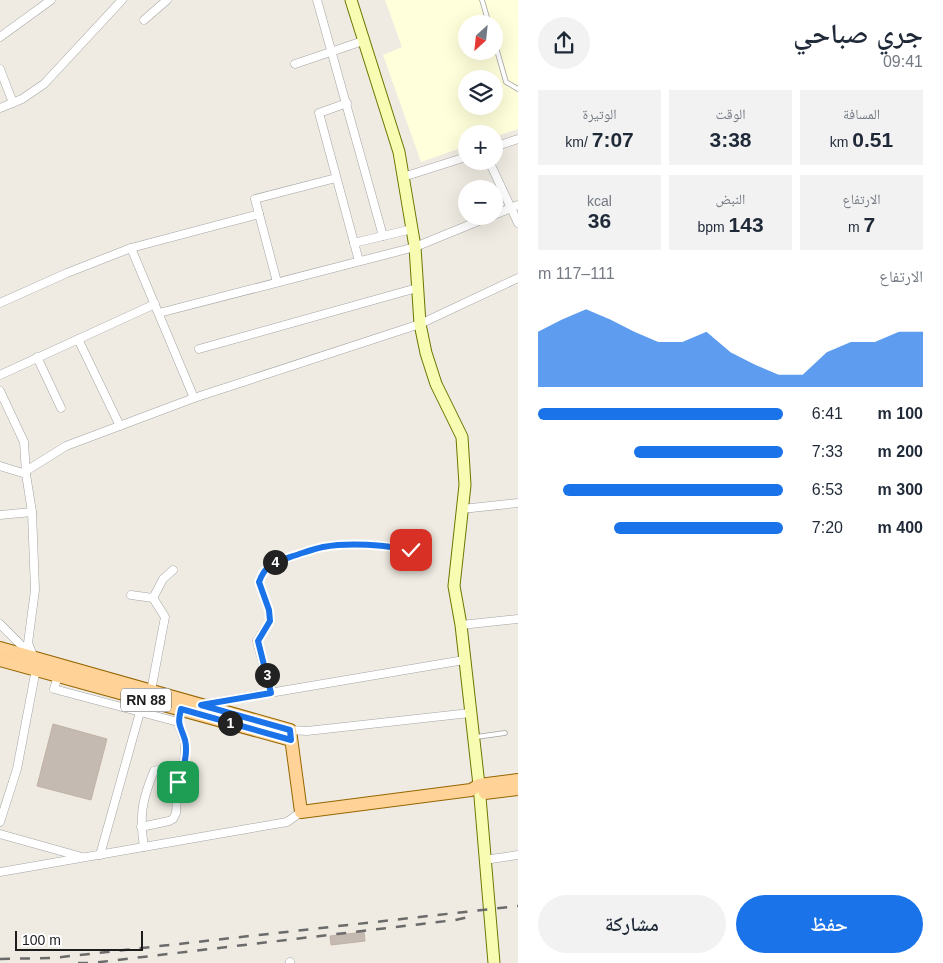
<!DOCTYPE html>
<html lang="ar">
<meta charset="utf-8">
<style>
:root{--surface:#fff;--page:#f2f2f3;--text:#1f2937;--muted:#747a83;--accent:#1a73e8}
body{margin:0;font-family:Arial,"Noto Naskh Arabic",sans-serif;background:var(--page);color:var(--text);direction:rtl;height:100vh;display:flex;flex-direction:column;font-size:19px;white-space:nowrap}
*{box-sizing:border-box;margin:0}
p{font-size:16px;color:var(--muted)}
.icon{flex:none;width:28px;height:28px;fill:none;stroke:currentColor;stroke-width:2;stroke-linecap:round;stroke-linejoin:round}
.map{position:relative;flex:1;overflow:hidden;direction:ltr}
.panel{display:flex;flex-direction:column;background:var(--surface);width:425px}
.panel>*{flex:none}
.needle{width:32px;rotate:207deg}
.fabs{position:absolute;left:458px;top:15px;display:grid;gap:10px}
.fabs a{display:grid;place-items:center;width:45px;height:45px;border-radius:50%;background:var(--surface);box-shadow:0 5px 20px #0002;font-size:25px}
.scale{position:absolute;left:15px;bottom:12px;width:128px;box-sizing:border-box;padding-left:5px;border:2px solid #1d1d1d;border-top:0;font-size:14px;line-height:18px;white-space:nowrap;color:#1d1d1d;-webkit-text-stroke:4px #fff;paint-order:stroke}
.pin{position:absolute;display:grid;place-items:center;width:42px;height:42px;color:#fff;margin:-21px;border-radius:10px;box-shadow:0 2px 8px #0006}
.km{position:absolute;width:25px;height:25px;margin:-12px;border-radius:50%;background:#222;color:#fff;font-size:14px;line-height:25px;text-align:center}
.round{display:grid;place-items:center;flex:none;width:52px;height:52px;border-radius:26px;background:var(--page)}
.summary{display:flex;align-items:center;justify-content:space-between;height:85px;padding:0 20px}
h1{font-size:28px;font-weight:600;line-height:38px}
.figures{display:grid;grid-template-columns:repeat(3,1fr);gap:8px;height:85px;padding:5px 20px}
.figures div{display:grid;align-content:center;border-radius:0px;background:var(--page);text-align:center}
.figures b{font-size:21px;font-weight:600}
.figures small{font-size:14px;font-weight:400}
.figures p{font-size:14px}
.chart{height:140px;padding:10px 20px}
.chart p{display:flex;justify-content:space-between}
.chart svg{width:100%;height:90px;margin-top:5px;fill:var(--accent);opacity:.7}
.primary-button{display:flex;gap:10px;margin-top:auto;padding:10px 20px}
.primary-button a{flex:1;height:58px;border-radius:30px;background:var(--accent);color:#fff;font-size:20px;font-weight:600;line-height:58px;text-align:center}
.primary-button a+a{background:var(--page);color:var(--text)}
ul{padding:0 20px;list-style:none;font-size:16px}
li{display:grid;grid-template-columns:80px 60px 1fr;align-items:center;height:38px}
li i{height:12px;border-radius:6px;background:var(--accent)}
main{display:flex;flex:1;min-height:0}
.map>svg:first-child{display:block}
</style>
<main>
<section class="panel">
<div class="summary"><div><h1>جري صباحي</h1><p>09:41</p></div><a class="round"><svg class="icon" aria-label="share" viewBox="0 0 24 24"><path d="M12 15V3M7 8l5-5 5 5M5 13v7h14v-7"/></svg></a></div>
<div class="figures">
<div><p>المسافة</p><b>0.51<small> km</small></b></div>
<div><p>الوقت</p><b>3:38</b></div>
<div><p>الوتيرة</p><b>7:07<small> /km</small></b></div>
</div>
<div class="figures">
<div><p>الارتفاع</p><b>7<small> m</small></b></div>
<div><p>النبض</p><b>143<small> bpm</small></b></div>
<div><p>kcal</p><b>36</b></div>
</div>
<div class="chart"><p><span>الارتفاع</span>111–117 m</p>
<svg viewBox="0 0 160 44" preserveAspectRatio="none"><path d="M0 44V17L10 11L20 6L30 11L40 17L50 22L60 22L70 17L80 27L90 33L100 38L110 38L120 27L130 22L140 22L150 17L160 17V44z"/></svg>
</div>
<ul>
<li><b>100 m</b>6:41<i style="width:100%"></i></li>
<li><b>200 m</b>7:33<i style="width:61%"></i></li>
<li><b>300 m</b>6:53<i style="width:90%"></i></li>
<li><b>400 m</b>7:20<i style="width:69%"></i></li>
</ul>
<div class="primary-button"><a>حفظ</a><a>مشاركة</a></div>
</section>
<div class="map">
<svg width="518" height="963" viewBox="0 0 518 963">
<rect width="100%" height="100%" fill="#efebe2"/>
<path fill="#ffffdb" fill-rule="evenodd" d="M385 0H518V129L494 137V134H466V146L421 162 383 55 402 47ZM466 24H494V51H466ZM466 79H494V106H466Z"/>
<g fill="#c4bab2" stroke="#c1b1a4">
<path d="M53 724 107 739 91 800 37 786Z"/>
<path d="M364 932 365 941 331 945 330 936Z"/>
</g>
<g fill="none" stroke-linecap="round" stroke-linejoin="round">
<g stroke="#a4a4a4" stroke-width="5.5">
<g id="lane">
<path d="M482 0 489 24"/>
<path d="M494 40 506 82 518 89"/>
<path d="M476 737 505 733"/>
</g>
</g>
<g stroke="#a4a4a4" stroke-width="9">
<g id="street">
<path d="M317 0 383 236"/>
<path d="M144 20 167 0"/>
<path d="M0 37 51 0"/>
<path d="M295 64 363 41"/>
<path d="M0 69 13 103"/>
<path d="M347 103 319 113 359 261"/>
<path d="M0 108 22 99 44 84 122 0"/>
<path d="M494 147 518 139"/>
<path d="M489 161 518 223"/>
<path d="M403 177 466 157"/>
<path d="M494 215 518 205"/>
<path d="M354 243 412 229"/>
<path d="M131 248 194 398"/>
<path d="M277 282 255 199 336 178"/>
<path d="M0 303 67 273 131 248 259 214"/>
<path d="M159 313 415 247 491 216"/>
<path d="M78 339 120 426"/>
<path d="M199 349 417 288"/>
<path d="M37 357 61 408"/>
<path d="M0 375 155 304"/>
<path d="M0 391 24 442 26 474 32 512 35 590 28 643 34 658 36 669 17 769 0 822"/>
<path d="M0 466 26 474"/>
<path d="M26 471 66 446 194 398 420 324 518 278"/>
<path d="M462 509 518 503"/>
<path d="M0 515 32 512"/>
<path d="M131 595 153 598 165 617 151 691"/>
<path d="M153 598 163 579 173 570"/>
<path d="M0 624 31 655"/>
<path d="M461 625 518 619"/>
<path d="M58 676 54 689 178 722 181 709"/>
<path d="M271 693 257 641 270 621 269 610 259 582C266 562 279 561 297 555 305 552 314 549 323 547 352 542 382 545 411 550"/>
<path d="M205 704 464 660"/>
<path d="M290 730 307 731 470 713"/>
<path d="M141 827 169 821 173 819 176 813 178 782 184 770 185 742 178 722"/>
<path d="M0 834 82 857"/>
<path d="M144 847C139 816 142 800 154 771L162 769"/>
<path d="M100 855 140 712"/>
<path d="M484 860 518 855"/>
<path d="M0 872 287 822 301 812"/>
<path d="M290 962V963"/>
</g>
</g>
<g stroke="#6a7800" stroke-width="13">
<path id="secondary" d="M351 0 399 152 415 247 420 324 426 353 436 384 462 437 465 485 454 586 461 625 479 785 494 963"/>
</g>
<g stroke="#966600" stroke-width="14">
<g id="primary">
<path d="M0 648 290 730 301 812 471 790 479 785 518 780"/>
<path d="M0 660 291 740"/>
<path d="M485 793 518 789"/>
</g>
</g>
<use href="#lane" stroke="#fff" stroke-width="4"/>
<use href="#street" stroke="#fff" stroke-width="8"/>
<use href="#secondary" stroke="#f8fcb3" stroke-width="11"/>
<use href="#primary" stroke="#ffd397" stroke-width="12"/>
<g stroke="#6b6b6b" stroke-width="2.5" stroke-dasharray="10 10" stroke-linecap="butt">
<path d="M0 959 53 958 518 906"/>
<path d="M78 963H92L455 920 469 917"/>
</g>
</g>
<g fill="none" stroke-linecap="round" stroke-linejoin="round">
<g stroke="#fff" stroke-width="10">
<path id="route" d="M178 782C184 770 188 752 185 740 180 724 177 726 181 709L291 740 290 730 201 705 271 693 258 641 270 621 269 610 259 582C266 563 276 562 293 556 303 553 313 549 323 547 352 542 382 545 411 550"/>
</g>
<use href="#route" stroke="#1a73e8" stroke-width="6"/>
</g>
<g text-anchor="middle" stroke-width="4" stroke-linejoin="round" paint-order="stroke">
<rect fill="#fff" stroke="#616161" stroke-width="1" x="121" y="688.5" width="50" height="23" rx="4"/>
<g font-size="14" font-weight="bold" fill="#1d1d1d">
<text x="146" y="705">RN 88</text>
</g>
</g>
</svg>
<div class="fabs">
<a><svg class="needle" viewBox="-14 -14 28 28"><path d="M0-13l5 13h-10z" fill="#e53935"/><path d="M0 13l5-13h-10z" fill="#747a83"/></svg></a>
<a><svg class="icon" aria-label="layers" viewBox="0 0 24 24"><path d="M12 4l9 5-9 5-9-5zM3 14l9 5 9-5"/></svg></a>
<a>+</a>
<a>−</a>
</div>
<div class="scale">100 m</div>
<div class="pin" style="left:178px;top:782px;background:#1e9e55"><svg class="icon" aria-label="arrive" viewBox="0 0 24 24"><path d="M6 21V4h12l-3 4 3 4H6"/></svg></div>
<div class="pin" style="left:411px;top:550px;background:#d93025"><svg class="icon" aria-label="check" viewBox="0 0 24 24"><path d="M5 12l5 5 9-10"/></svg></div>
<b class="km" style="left:230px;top:723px">1</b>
<b class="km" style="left:267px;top:675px">3</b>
<b class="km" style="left:275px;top:562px">4</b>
</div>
</main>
